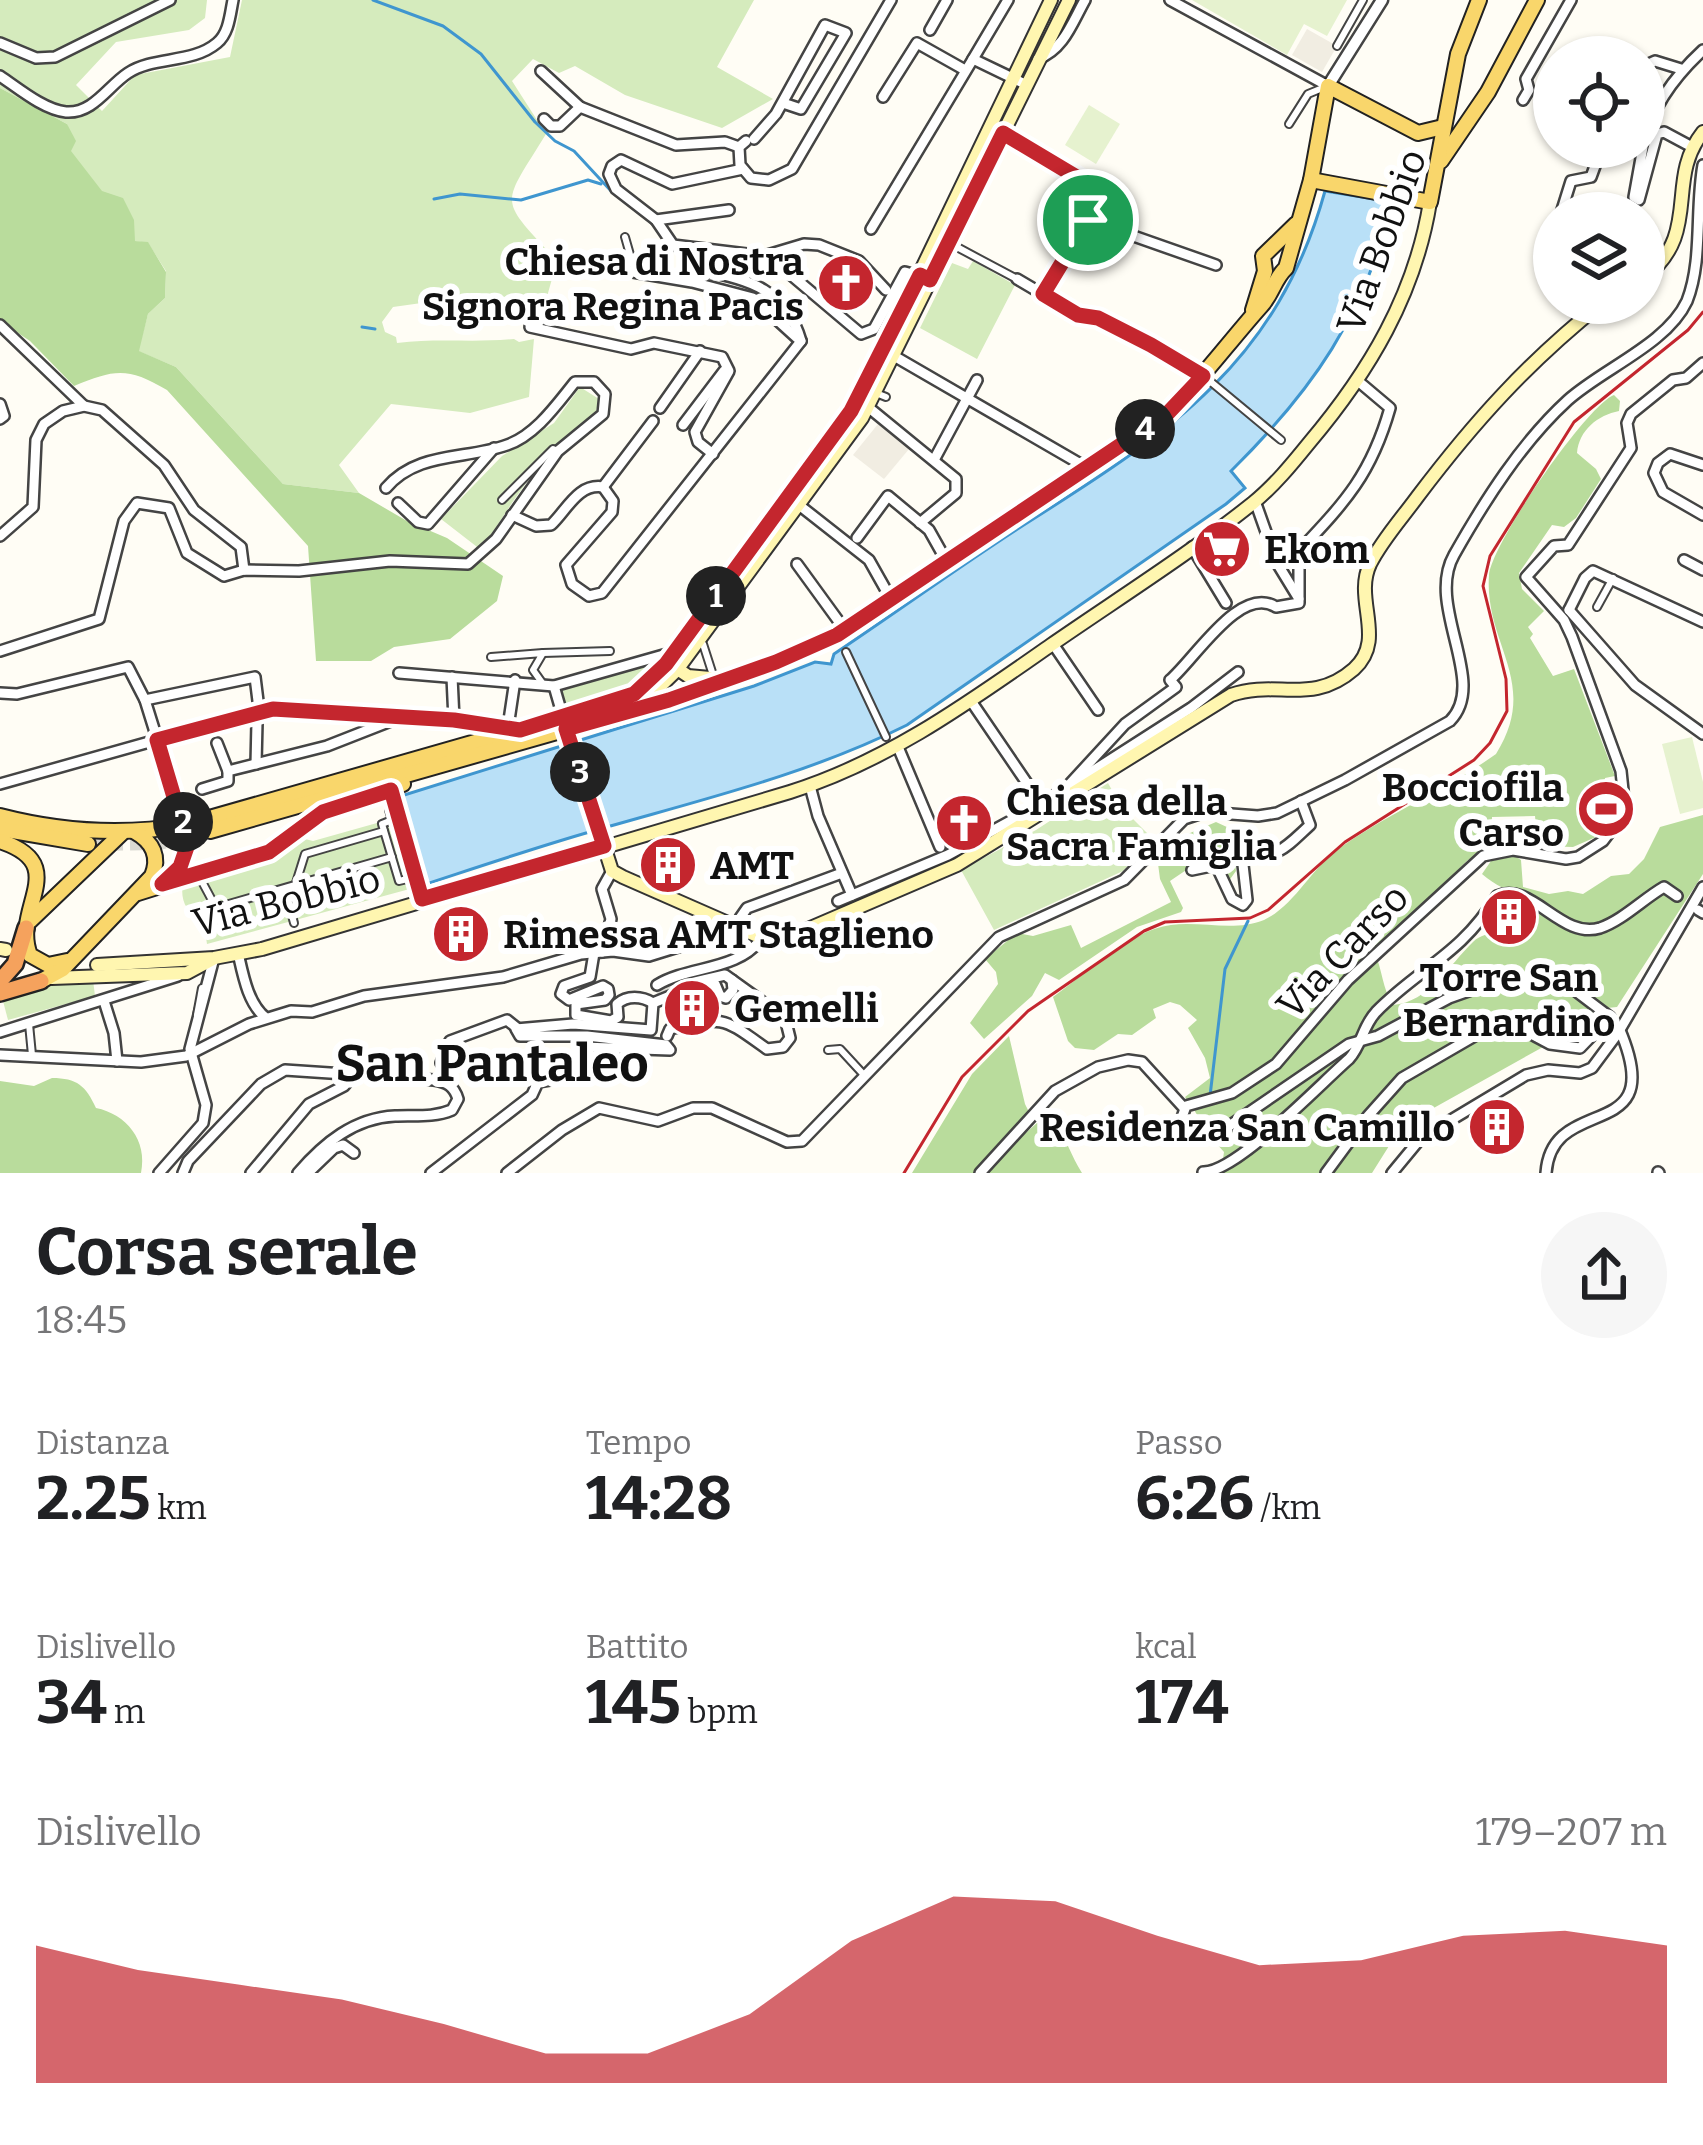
<!DOCTYPE html>
<html lang="it">
<meta charset="utf-8">
<style>
:root{--surface:#fff;--page:#f6f6f6;--text:#202124;--muted:#757577;--accent:#c4262e}
body{margin:0;font-family:Bitter,serif;background:var(--page);color:var(--text);height:100vh;display:flex;flex-direction:column;font-size:45px;white-space:nowrap}
*{box-sizing:border-box;margin:0}
p{font-size:39px;color:var(--muted)}
.icon{flex:none;width:66px;height:66px;fill:none;stroke:currentColor;stroke-width:2;stroke-linecap:round;stroke-linejoin:round}
.map{position:relative;height:1173px;overflow:hidden}
.drawer{display:flex;flex-direction:column;background:var(--surface);flex:1}
.drawer>*{flex:none}
.tools{position:absolute;left:1533px;top:36px;display:grid;gap:24px}
.tools a{display:grid;place-items:center;width:132px;height:132px;border-radius:50%;background:var(--surface);box-shadow:0 3px 9px #0004;font-size:60px}
.pin{position:absolute;display:grid;place-items:center;width:102px;height:102px;color:#fff;margin:-51px;border:6px solid #fff;border-radius:50%;box-shadow:0 3px 12px #0007}
.km{position:absolute;width:60px;height:60px;margin:-30px;border-radius:50%;background:#222;color:#fff;font-size:33px;line-height:60px;text-align:center}
.round{display:grid;place-items:center;flex:none;width:126px;height:126px;border-radius:63px;background:var(--page)}
.headline{display:flex;align-items:center;justify-content:space-between;height:204px;padding:0 36px}
h1{font-size:66px;font-weight:700;line-height:90px}
.stats{display:grid;grid-template-columns:repeat(3,1fr);gap:18px;height:204px;padding:12px 36px}
.stats div{display:grid;align-content:center}
.stats b{font-size:60px;font-weight:700}
.stats small{font-size:33px;font-weight:400}
.stats p{font-size:33px}
.chart{height:336px;padding:24px 36px}
.chart p{display:flex;justify-content:space-between}
.chart svg{width:100%;height:216px;margin-top:12px;fill:var(--accent);opacity:.7}
.map>svg:first-child{display:block}
</style>
<div class="map">
<svg width="1703" height="1173" viewBox="0 0 1703 1173">
<rect width="100%" height="100%" fill="#fffdf5"/>
<g fill="#d5ebbd">
<path d="M0 0H207L205 18 189 30 116 42 76 85 102 111 135 75 230 57 242 0H754L717 67 773 99 722 128 625 95 575 66 559 73 533 59 512 81 546 134C500 209 498 196 557 261L539 325 518 295 490 304 443 300 393 307 382 322 385 332 396 337 397 343C437 338 474 343 514 339L519 342 534 339 529 397 470 413 391 404 339 465 359 493 283 484 176 367 138 351 148 314 165 298 166 271 148 243 135 241 70 151 67 124 0 88Z"/>
<path d="M973 261 1015 285 977 359 920 328 952 263 968 269Z"/>
<path d="M580 387 599 399 595 416C544 449 514 500 481 550L441 519 502 456 554 423Z"/>
<path d="M652 664 653 670 630 688 614 689 609 696 566 709 560 690Z"/>
<path d="M1108 783 1122 808 1152 838 1123 871 994 930 961 870 1036 830Z"/>
<path d="M377 823 390 825 404 875 414 873 417 887 207 944 203 918C185 913 180 900 183 881L303 831 305 839 313 841Z"/>
<path d="M93 980 95 996 8 1020 3 1001 56 984Z"/>
</g>
<g fill="#b9dc9c">
<path d="M0 88 67 124 76 141 71 151 102 191 123 198 134 220 135 241 148 242 166 272 165 298 148 314 139 351 176 367 283 484 359 493 407 521 447 538 503 576 497 601 450 639 394 647 371 661H316L308 546 167 390C128 367 115 369 74 386L30 341 0 321Z"/>
<path d="M1614 395 1620 401 1619 411C1598 415 1579 430 1577 453L1596 469 1601 479 1576 518 1564 527 1552 525 1519 573 1522 589 1544 611 1528 627 1533 634 1530 638 1553 676 1574 669 1615 776 1605 778 1603 801 1587 829 1596 837 1573 847 1538 846 1535 816 1492 817 1491 847 1468 860 1374 951C1383 971 1382 988 1393 1005 1429 1002 1449 965 1473 942 1487 928 1509 936 1526 924L1523 901C1509 889 1495 886 1482 874L1491 861 1515 856 1521 860 1523 887 1549 894 1568 891 1583 894 1611 876 1629 874 1644 859 1660 827 1703 815V874L1617 1007 1607 1008 1602 1020 1577 1043 1543 1047 1414 1119 1394 1138 1372 1173H1221L1224 1152C1206 1133 1200 1117 1185 1097L1210 1078 1205 1058 1188 1028 1197 1020 1180 1005 1170 1002 1153 1009 1156 1018 1132 1035 1118 1034 1094 1050 1075 1048 1068 1041 1053 997C1087 973 1128 931 1171 925 1201 921 1235 932 1264 920 1294 906 1311 869 1337 850 1388 813 1446 790 1496 754 1541 682 1484 645 1489 575 1491 545 1586 406 1614 395Z"/>
<path d="M1216 822 1229 828 1223 848 1233 851 1236 871 1228 882 1217 861 1201 860 1170 881 1183 908 1181 912 1137 927 1059 980 1045 973 1032 996 984 1039 970 1023 998 984 996 972 985 959 1017 933 1033 936 1071 925 1081 948 1171 902 1160 879 1157 856 1183 836Z"/>
<path d="M1009 1036 1025 1104 1031 1116 984 1161 977 1173H912L972 1074Z"/>
<path d="M52 1078C77 1078 86 1086 96 1108 126 1114 148 1140 141 1173H0V1081L34 1086Z"/>
<path d="M1037 1123H1053C1067 1138 1071 1156 1082 1173H986L994 1161Z"/>
</g>
<g fill="#e6f2cf">
<path d="M1192 0H1347L1327 36 1304 24 1287 55Z"/>
<path d="M1089 105 1120 124 1096 164 1065 145Z"/>
<path d="M1692 737 1703 782V808L1680 814 1662 744Z"/>
</g>
<g fill="#f1ede2">
<path d="M1307 29 1337 46 1322 72 1292 55Z"/>
<path d="M878 424 909 449 884 479 853 455Z"/>
</g>
<path fill="#b9e0f7" stroke="#3f96cf" stroke-width="3" d="M1325 191 1393 202C1363 317 1314 389 1231 471L1245 488 1226 504 907 725C807 775 700 800 593 831 537 847 481 866 426 884L401 796 754 686 815 662 831 664 834 654C900 610 964 563 1030 521 1171 432 1278 361 1325 191Z"/>
<g fill="none" stroke-linecap="round" stroke-linejoin="round">
<g stroke="#3f96cf" stroke-width="3">
<path d="M373 0 443 26 481 54 535 122 555 141 574 151 612 192"/>
<path d="M434 199 460 194 521 200 588 180 601 184"/>
<path d="M362 327 375 329"/>
<path d="M1210 1096 1225 969 1248 921"/>
</g>
<g stroke="#dbdad3" stroke-width="9" stroke-dasharray="9 4.5" stroke-linecap="butt">
<path d="M707 938 734 923"/>
<path d="M657 985 663 995 682 985"/>
</g>
<path stroke="#dbdad3" stroke-width="14" stroke-dasharray="14 7" stroke-linecap="butt" d="M88 844 159 843 210 831"/>
<g stroke="#444" stroke-width="10">
<g id="pedestrian">
<path d="M1337 46 1363 0"/>
<path d="M1289 124 1308 94 1325 87"/>
<path d="M625 237 635 272"/>
<path d="M955 246 1015 278"/>
<path d="M1205 377 1281 440"/>
<path d="M881 395 886 397"/>
<path d="M502 500 553 449 558 451"/>
<path d="M1597 607 1613 578"/>
<path d="M703 644 712 672"/>
<path d="M846 652 886 737"/>
<path d="M543 653 610 651"/>
<path d="M491 657 543 653 533 670 543 684"/>
<path d="M389 810 392 820 382 824 399 881 416 877 421 899"/>
<path d="M199 876 214 904 222 906 392 857"/>
<path d="M295 886 305 854 384 831"/>
<path d="M285 890 294 923"/>
<path d="M197 1015 202 988"/>
<path d="M29 1024 32 1055"/>
<path d="M828 1050 840 1049 864 1075"/>
</g>
</g>
<g stroke="#444" stroke-width="14">
<g id="minor">
<path d="M1008 0 973 59 1025 84"/>
<path d="M1170 0 1328 86"/>
<path d="M930 30 947 0"/>
<path d="M0 43 36 58 55 57 170 0"/>
<path d="M1038 59C1064 49 1072 23 1085 0"/>
<path d="M1644 66 1655 61 1681 69"/>
<path d="M541 71 580 107"/>
<path d="M0 76C18 88 44 110 66 112 93 114 108 86 128 73 154 56 192 64 217 43 229 33 230 15 233 0"/>
<path d="M883 97 917 43 965 70"/>
<path d="M1523 100 1529 90 1526 79 1571 0"/>
<path d="M544 119 551 126H560L580 107 676 145 725 142 739 147"/>
<path d="M1003 133 1101 195 1043 294"/>
<path d="M754 139 776 114 825 25 846 33 801 109 783 103"/>
<path d="M746 141 739 147 740 165 751 178 769 180 792 169 891 0"/>
<path d="M1644 141C1653 105 1676 75 1703 50"/>
<path d="M1643 147 1634 197 1639 200 1657 134 1664 132 1692 147"/>
<path d="M743 169 672 184 621 160 612 166 609 174 616 189 656 220 673 245 764 256 804 244 819 245 859 261 886 290"/>
<path d="M1561 213 1571 181 1591 177 1602 147"/>
<path d="M656 220 729 210"/>
<path d="M1088 220 1216 265"/>
<path d="M871 229 973 59"/>
<path d="M1552 239 1554 234"/>
<path d="M627 271 692 282 753 298 797 338"/>
<path d="M1017 279 1078 315 1098 318 1202 376"/>
<path d="M0 325 84 406"/>
<path d="M530 327 631 349 654 343 722 357 729 371 695 432 698 442 713 454"/>
<path d="M801 341C787 291 749 278 702 271L698 267 700 260 756 262 784 269 861 334 874 329 905 272 924 277"/>
<path d="M894 356 1089 469"/>
<path d="M0 404 4 416 0 419"/>
<path d="M868 407 956 479V493L920 523"/>
<path d="M660 408 700 351"/>
<path d="M683 425 724 371"/>
<path d="M934 460 977 380"/>
<path d="M1703 465 1670 454 1658 463 1654 473 1663 492 1703 515"/>
<path d="M603 487 613 501 612 512 566 565 572 584 589 596 602 593 801 341"/>
<path d="M603 487 653 421"/>
<path d="M1255 501 1277 563 1299 599"/>
<path d="M398 503 418 522 428 524 494 448"/>
<path d="M799 505 869 560 891 599"/>
<path d="M512 515 536 526 551 525C567 510 578 483 603 487"/>
<path d="M0 536 33 507 36 440 44 424 63 411 84 406 102 410 164 465 194 510 241 547 244 570"/>
<path d="M857 538 888 496 929 530 947 562"/>
<path d="M1192 547 1226 603"/>
<path d="M1684 560 1703 570"/>
<path d="M797 564 845 630"/>
<path d="M1569 610 1635 685 1703 734"/>
<path d="M1569 610 1585 578 1593 571 1703 622"/>
<path d="M1053 644 1098 710"/>
<path d="M0 651 99 619 124 521 137 503 169 508 187 553 224 576 244 570 299 571 390 561 468 564 496 539 558 451 603 414 605 394 594 382H575C557 404 536 435 507 445 466 460 417 451 386 488"/>
<path d="M399 673 554 686 674 652"/>
<path d="M452 677 454 720"/>
<path d="M554 686 563 717"/>
<path d="M0 693 17 694 128 667 145 700 184 825"/>
<path d="M145 700 255 677 258 701"/>
<path d="M971 701 1035 795"/>
<path d="M508 727 515 680"/>
<path d="M217 743 228 771"/>
<path d="M898 747 940 847"/>
<path d="M256 764 257 722"/>
<path d="M1074 783 1191 708 1238 672"/>
<path d="M0 784 263 710 454 720 515 729"/>
<path d="M810 786 818 816 852 895"/>
<path d="M202 789 228 781V771L327 746 396 719"/>
<path d="M391 790 416 877"/>
<path d="M1192 870 1216 865 1232 899 1243 905 1247 900 1242 856C1278 859 1285 848 1310 825L1301 801"/>
<path d="M838 901 948 855 1040 805 1067 787 1125 724 1176 687 1170 680C1195 659 1240 584 1276 607L1299 603V551C1345 502 1371 475 1390 408L1358 381"/>
<path d="M1698 910 1703 913"/>
<path d="M740 918 747 908 842 873"/>
<path d="M602 952 611 919 602 889 612 871"/>
<path d="M238 953C243 975 248 1004 266 1018"/>
<path d="M594 953 590 977 564 986 561 994 569 1000 603 986 608 989 609 995 605 1000 576 1004V1015L611 1021 618 1017 617 1004C627 995 642 996 653 1003"/>
<path d="M657 985C690 965 737 972 762 938"/>
<path d="M104 1001 114 1033 117 1061"/>
<path d="M653 1003 680 992 715 984 720 996 726 998 733 990 732 980"/>
<path d="M0 1032 178 976"/>
<path d="M667 1036 670 1029C725 1016 722 1017 767 1049L783 1047 790 1038 785 1018 725 975 682 985"/>
<path d="M0 1055 141 1062 186 1056 249 1024 291 1011 312 1012 364 996 503 977 581 954 613 951 649 956 707 938"/>
<path d="M441 1063 450 1041 507 1020 517 1028"/>
<path d="M1203 1172C1236 1173 1320 1084 1349 1059 1362 1045 1362 1027 1376 1012 1420 967 1460 956 1497 896 1532 881 1561 940 1600 928 1623 920 1643 899 1664 887L1677 896"/>
<path d="M1658 1172 1659 1173"/>
<path d="M159 1173 203 1123 206 1105 190 1049 214 958"/>
<path d="M183 1173 188 1161 261 1084 285 1070 434 1080C447 1082 454 1086 458 1099L452 1110C433 1118 414 1115 395 1116 354 1118 324 1143 298 1173"/>
<path d="M251 1173 309 1104 344 1086 355 1073"/>
<path d="M308 1173 334 1148 343 1145 354 1153"/>
<path d="M431 1173 532 1095 538 1082 579 1075 582 1047 670 1050 666 1045 587 1036H520L516 1029 573 1024 651 1030 653 1003"/>
<path d="M507 1173 562 1130 599 1108 658 1121 693 1108H712L787 1142 802 1141 999 937 1124 880 1184 819 1205 812 1258 816 1277 813 1345 780 1450 721C1489 682 1425 606 1454 555 1485 500 1522 442 1568 400 1604 368 1667 344 1687 301 1703 260 1695 209 1703 165"/>
<path d="M980 1173 1055 1091 1098 1067 1128 1060 1142 1062 1184 1108"/>
<path d="M1326 1173 1368 1116 1402 1078 1478 1034 1514 1025 1550 1044 1580 1048 1610 1017 1573 989 1549 980H1500L1449 998 1378 1036 1349 1044 1216 1135 1193 1133 1181 1120 1186 1106 1232 1093 1276 1064 1348 980 1483 856 1513 850 1566 859 1578 857 1603 841 1619 820 1624 800 1621 771 1572 637 1564 620 1526 577 1554 546 1568 545 1631 448 1627 423 1631 414 1673 380 1686 378 1703 363"/>
<path d="M1392 1173 1421 1138 1526 1075 1548 1070 1580 1073 1592 1068 1618 1033 1703 887"/>
<path d="M1546 1173C1552 1090 1671 1148 1619 1028"/>
</g>
</g>
<g stroke="#444" stroke-width="15">
<path id="tertiary" d="M1328 86 1382 0"/>
</g>
<g stroke="#333" stroke-width="16">
<g id="secondary">
<path d="M1051 0 866 385 830 443 655 678 634 694 563 717 612 871 623 877 762 938 801 932 957 865 1231 695C1276 679 1312 706 1354 669 1387 639 1353 600 1370 564 1382 540 1402 518 1418 496 1474 422 1528 362 1602 303"/>
<path d="M1644 278C1703 232 1664 181 1703 132"/>
<path d="M673 666 688 676 721 679"/>
<path d="M642 704 677 670 862 418 1069 0"/>
<path d="M0 949 6 950"/>
<path d="M97 965 214 958 262 949 790 792C888 761 968 703 1051 645 1119 598 1189 554 1253 503 1274 486 1292 464 1309 443 1369 372 1415 295 1430 202"/>
<path d="M52 978 187 973 213 959"/>
</g>
</g>
<g stroke="#222" stroke-width="18">
<g id="primary">
<path d="M1441 161 1488 92 1537 0"/>
<path d="M1311 180 1430 202 1458 54 1479 0"/>
<path d="M1253 310 1265 271 1263 256 1296 224"/>
<path d="M0 816C62 832 122 836 185 825L563 717"/>
<path d="M0 829 88 844"/>
<path d="M210 831 669 700 776 662 845 630 1167 414C1201 380 1229 342 1261 306 1273 293 1274 279 1286 268L1311 180 1328 86 1418 133 1443 127"/>
<path d="M0 841C73 865 11 908 30 955L48 965 67 961"/>
<path d="M166 881 187 853 185 825"/>
<path d="M138 893 265 853 323 813 403 784"/>
<path d="M30 921 122 833"/>
<path d="M41 981 63 969 152 876C160 857 153 842 135 832"/>
</g>
</g>
<g stroke="#222" stroke-width="20">
<g id="motorway">
<path d="M0 981 15 964 26 928"/>
<path d="M0 993 41 981"/>
</g>
</g>
<use href="#pedestrian" stroke="#fff" stroke-width="6"/>
<use href="#minor" stroke="#fff" stroke-width="9"/>
<use href="#tertiary" stroke="#fff" stroke-width="10"/>
<use href="#secondary" stroke="#fff6b0" stroke-width="12"/>
<use href="#primary" stroke="#f9d66b" stroke-width="14"/>
<use href="#motorway" stroke="#f5a25d" stroke-width="15"/>
<path stroke="#c4262e" stroke-width="3" d="M904 1173 962 1077 1028 1011 1144 931 1165 922 1250 918 1268 910 1345 842 1474 760 1490 743 1507 711 1506 679 1483 586 1490 556 1574 422 1688 330 1703 312"/>
</g>
<g fill="none" stroke-linecap="round" stroke-linejoin="round">
<g stroke="#fff" stroke-width="24">
<path id="route" d="M1003 133 1100 191 1088 220 1043 294 1078 315 1098 318 1151 345 1203 376 1167 414 837 635 776 662 669 700 566 729 604 846 422 899 391 790 323 812 269 852 162 884 180 867 188 844 157 740 273 709 454 720 520 730 634 694 666 664 851 411 920 275 930 280Z"/>
</g>
<use href="#route" stroke="#c4262e" stroke-width="15"/>
</g>
<defs>
<g id="church-disc" transform="scale(3)"><circle r="9.5" fill="#c4262e" stroke="#fff"/><path d="M-1.2-6h2.4v3.5h3.3v2.4h-3.3V6h-2.4V-.1h-3.3v-2.4h3.3Z" fill="#fff"/></g>
<g id="supermarket-disc" transform="scale(3)"><circle r="9.5" fill="#c4262e" stroke="#fff"/><path d="M-6-5.5h2.5l.6 2H6L4.5 2H-2.5L-4.4-4H-6ZM-1.5 3.2a1.3 1.3 0 1 0 .1 0ZM3 3.2a1.3 1.3 0 1 0 .1 0Z" fill="#fff"/></g>
<g id="stadium-disc" transform="scale(3)"><circle r="9.5" fill="#c4262e" stroke="#fff"/><path d="M0-5a6.5 5 0 1 0 0 10a6.5 5 0 1 0 0-10ZM-3.5-1.8h7v3.6h-7Z" fill="#fff"/></g>
<g id="building-disc" transform="scale(3)"><circle r="9.5" fill="#c4262e" stroke="#fff"/><path d="M-4-6H4V6H1V3H-1V6H-4ZM-2.5-4.3h1.7v1.8h-1.7ZM.8-4.3h1.7v1.8H.8ZM-2.5-1h1.7V.8h-1.7ZM.8-1h1.7V.8H.8Z" fill="#fff"/></g>
</defs>
<g fill-rule="evenodd">
<use href="#church-disc" x="846" y="283"/>
<use href="#supermarket-disc" x="1222" y="549"/>
<use href="#stadium-disc" x="1606" y="809"/>
<use href="#church-disc" x="964" y="823"/>
<use href="#building-disc" x="668" y="865"/>
<use href="#building-disc" x="1509" y="917"/>
<use href="#building-disc" x="461" y="934"/>
<use href="#building-disc" x="692" y="1008"/>
<use href="#building-disc" x="1497" y="1127"/>
</g>
<g text-anchor="middle" stroke-width="12" stroke-linejoin="round" paint-order="stroke">
<g font-size="39" fill="#111" stroke="#fff">
<text transform="translate(1381 241) rotate(-70)" y="14">Via Bobbio</text>
<text transform="translate(286 900) rotate(-14)" y="14">Via Bobbio</text>
<text transform="translate(1342 951) rotate(-46)" y="14">Via Carso</text>
</g>
<g font-size="39" font-weight="bold" fill="#111" stroke="#fff" text-anchor="start">
<text x="804" y="275" text-anchor="end">Chiesa di Nostra<tspan x="804" dy="45">Signora Regina Pacis</tspan></text>
<text x="1264" y="563">Ekom</text>
<text x="1564" y="801" text-anchor="end">Bocciofila<tspan x="1564" dy="45">Carso</tspan></text>
<text x="1006" y="815">Chiesa della<tspan x="1006" dy="45">Sacra Famiglia</tspan></text>
<text x="710" y="879">AMT</text>
<text x="503" y="948">Rimessa AMT Staglieno</text>
<text x="1509" y="991" text-anchor="middle">Torre San<tspan x="1509" dy="45">Bernardino</tspan></text>
<text x="734" y="1022">Gemelli</text>
<text x="1455" y="1141" text-anchor="end">Residenza San Camillo</text>
</g>
<g font-size="51" font-weight="bold" fill="#111" stroke="#fff">
<text x="492" y="1081">San Pantaleo</text>
</g>
</g>
</svg>
<div class="tools">
<a><svg class="icon" aria-label="locate" viewBox="0 0 24 24"><circle cx="12" cy="12" r="6"/><path d="M12 2v4M12 18v4M2 12h4M18 12h4"/></svg></a>
<a><svg class="icon" aria-label="layers" viewBox="0 0 24 24"><path d="M12 4l9 5-9 5-9-5zM3 14l9 5 9-5"/></svg></a>
</div>
<div class="pin" style="left:1088px;top:220px;background:#1e9e55"><svg class="icon" aria-label="arrive" viewBox="0 0 24 24"><path d="M6 21V4h12l-3 4 3 4H6"/></svg></div>
<b class="km" style="left:716px;top:596px">1</b>
<b class="km" style="left:183px;top:822px">2</b>
<b class="km" style="left:580px;top:772px">3</b>
<b class="km" style="left:1145px;top:429px">4</b>
</div>
<section class="drawer">
<div class="headline"><div><h1>Corsa serale</h1><p>18:45</p></div><a class="round"><svg class="icon" aria-label="share" viewBox="0 0 24 24"><path d="M12 15V3M7 8l5-5 5 5M5 13v7h14v-7"/></svg></a></div>
<div class="stats">
<div><p>Distanza</p><b>2.25<small> km</small></b></div>
<div><p>Tempo</p><b>14:28</b></div>
<div><p>Passo</p><b>6:26<small> /km</small></b></div>
</div>
<div class="stats">
<div><p>Dislivello</p><b>34<small> m</small></b></div>
<div><p>Battito</p><b>145<small> bpm</small></b></div>
<div><p>kcal</p><b>174</b></div>
</div>
<div class="chart"><p><span>Dislivello</span>179–207 m</p>
<svg viewBox="0 0 160 44" preserveAspectRatio="none"><path d="M0 44V16L10 21L20 24L30 27L40 32L50 38L60 38L70 30L80 15L90 6L100 7L110 14L120 20L130 19L140 14L150 13L160 16V44z"/></svg>
</div>
</section>
